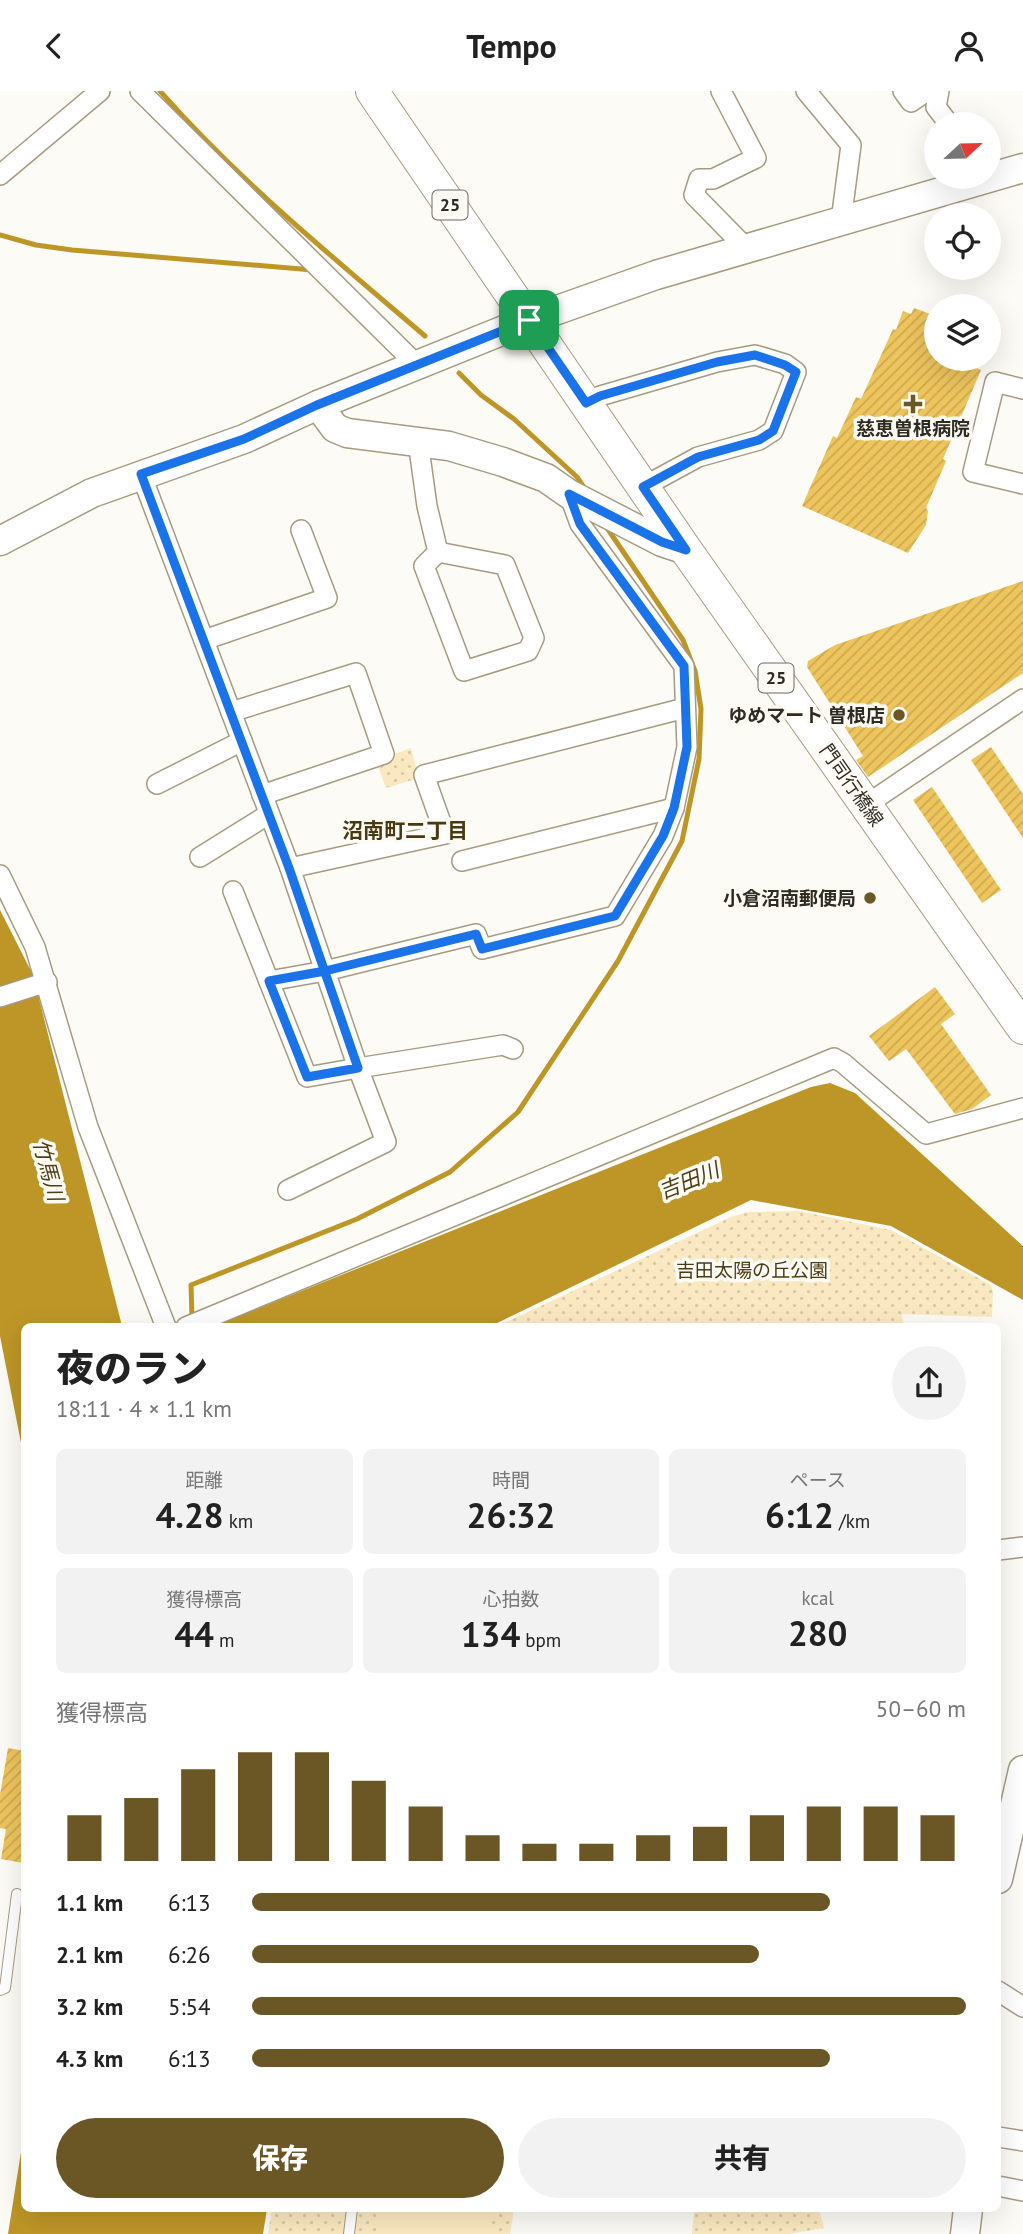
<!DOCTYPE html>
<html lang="ja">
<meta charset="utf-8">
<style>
:root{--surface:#fff;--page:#f2f2f2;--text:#222;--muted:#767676;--accent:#6b5726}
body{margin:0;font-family:"PT Sans","Noto Sans JP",sans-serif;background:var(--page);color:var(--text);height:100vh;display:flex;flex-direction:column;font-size:26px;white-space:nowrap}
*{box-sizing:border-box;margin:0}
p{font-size:23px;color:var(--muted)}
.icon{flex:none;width:38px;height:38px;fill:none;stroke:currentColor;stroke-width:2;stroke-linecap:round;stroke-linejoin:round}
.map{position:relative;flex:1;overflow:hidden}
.sheet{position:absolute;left:21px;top:1232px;width:980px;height:889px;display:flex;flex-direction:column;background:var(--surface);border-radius:10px;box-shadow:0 7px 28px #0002}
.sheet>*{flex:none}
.needle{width:46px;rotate:68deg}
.buttons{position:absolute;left:924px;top:21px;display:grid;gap:14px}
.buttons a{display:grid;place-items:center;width:77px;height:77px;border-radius:50%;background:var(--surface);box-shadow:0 7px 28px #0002;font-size:35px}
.pin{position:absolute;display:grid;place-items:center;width:60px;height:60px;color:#fff;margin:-30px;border-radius:14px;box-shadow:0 4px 10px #0006}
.round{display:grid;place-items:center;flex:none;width:74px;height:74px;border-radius:37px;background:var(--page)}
.overview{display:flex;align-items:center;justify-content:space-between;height:119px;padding:0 35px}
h1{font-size:38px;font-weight:800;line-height:52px}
.stats{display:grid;grid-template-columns:repeat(3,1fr);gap:10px;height:119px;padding:7px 35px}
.stats div{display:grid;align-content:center;border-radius:10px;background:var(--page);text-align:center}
.stats b{font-size:35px;font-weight:800}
.stats small{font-size:19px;font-weight:400}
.stats p{font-size:19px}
.chart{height:196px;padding:14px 35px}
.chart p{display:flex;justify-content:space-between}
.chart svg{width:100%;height:126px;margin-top:7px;stroke:var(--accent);stroke-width:6}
.primary-button{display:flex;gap:14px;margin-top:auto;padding:14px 35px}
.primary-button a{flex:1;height:80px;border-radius:42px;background:var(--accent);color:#fff;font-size:28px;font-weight:800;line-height:80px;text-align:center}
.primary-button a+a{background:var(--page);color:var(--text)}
ul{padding:0 35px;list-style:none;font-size:23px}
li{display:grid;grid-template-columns:112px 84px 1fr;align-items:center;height:52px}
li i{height:18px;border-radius:9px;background:var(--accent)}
header{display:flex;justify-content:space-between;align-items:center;height:91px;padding:0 35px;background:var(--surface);font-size:32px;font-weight:800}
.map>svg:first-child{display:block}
</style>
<header><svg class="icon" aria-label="back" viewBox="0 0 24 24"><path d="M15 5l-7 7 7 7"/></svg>Tempo<svg class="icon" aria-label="person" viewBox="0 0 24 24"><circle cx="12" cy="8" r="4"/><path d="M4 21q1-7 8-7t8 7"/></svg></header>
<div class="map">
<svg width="1023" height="2143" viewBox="0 0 1023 2143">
<defs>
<pattern id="green-dots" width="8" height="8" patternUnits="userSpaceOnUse" patternTransform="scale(1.75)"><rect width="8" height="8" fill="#fae9c0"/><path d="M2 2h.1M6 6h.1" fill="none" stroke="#d7c8a5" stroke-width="1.8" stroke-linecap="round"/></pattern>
<pattern id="building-hatch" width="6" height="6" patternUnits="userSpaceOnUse" patternTransform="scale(1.75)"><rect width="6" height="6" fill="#eec45d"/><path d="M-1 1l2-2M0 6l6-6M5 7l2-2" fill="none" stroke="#cca951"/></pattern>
</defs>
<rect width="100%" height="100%" fill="#fdfbf5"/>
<g fill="url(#green-dots)">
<path d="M411 657 419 687 386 697 376 670Z"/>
<path d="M799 1120 891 1139 991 1194 993 1201 992 1226 902 1223 903 1236 498 1235 731 1126 748 1121Z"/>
<path d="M272 2118H514L510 2143H268Z"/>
<path d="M694 2118H819L824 2137 788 2143H692Z"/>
</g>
<path fill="#fae9c0" d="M380 2118H492L489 2143H377Z"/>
<g fill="#be9627">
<path d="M0 819 33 884 122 1235 24 1236V1367L0 1245Z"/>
<path d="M830 992 855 1002 1023 1155V1209L891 1135 751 1109 491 1235H214L811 996Z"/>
<path d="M24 2042V2118H267L263 2143H8Z"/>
</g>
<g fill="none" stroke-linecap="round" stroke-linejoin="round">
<g stroke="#be9627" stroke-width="5">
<path d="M160 0C240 91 334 167 425 245"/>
<path d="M0 144 36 154 72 159 313 179"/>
<path d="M459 282 481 304 514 328 577 386 585 398"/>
<path d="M192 1227 191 1194 357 1128 450 1081 518 1021 618 870 682 750 699 668 701 618 695 580 683 549 605 434"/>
</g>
</g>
<g fill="url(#building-hatch)">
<path d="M914 217 936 225V268H977L974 276 981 279 943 368 946 370 926 417 928 420 926 434 908 462 802 415 833 345 837 347 856 306 861 308 893 238 896 239 903 220 911 223Z"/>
<path d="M1023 490V582L868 686 856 669 863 665 807 576 808 570 835 554Z"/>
<path d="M991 656 1023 703V747L971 669Z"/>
<path d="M932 696 1001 799 982 812 913 709Z"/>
<path d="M935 896 955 923 941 933 991 1004 972 1018 955 1023 906 958 889 970 869 945Z"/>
<path d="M8 1657 24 1660 23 1772 1 1768 6 1738 0 1737V1704Z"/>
</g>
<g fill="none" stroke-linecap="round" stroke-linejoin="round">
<g stroke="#a69b81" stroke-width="12">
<g id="lane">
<path d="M0 1899 5 1897 17 1803"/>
<path d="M349 2143 352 2118"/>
</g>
</g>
<g stroke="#a69b81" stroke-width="22">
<g id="street">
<path d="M140 0 418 275"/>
<path d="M721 0 756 67 713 88H699L694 104 747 158"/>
<path d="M806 0 851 54 841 130"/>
<path d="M903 0 911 11 927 0"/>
<path d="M939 0 936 16 949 33"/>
<path d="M0 84 100 0"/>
<path d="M1023 298 995 291 973 381 1023 393"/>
<path d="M586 312 600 305 717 271 755 264 785 273 796 281 773 340 759 349 698 366 643 396"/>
<path d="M418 350 427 415 438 461 424 475 464 580 528 560 534 547 505 474 438 461"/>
<path d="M141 383 290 777 358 977 307 986 233 800"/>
<path d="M204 549 327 507 301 439"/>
<path d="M231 621 356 582 384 663 262 704"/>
<path d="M157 693 242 650"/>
<path d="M866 714 1023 608"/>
<path d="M200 766 269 723"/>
<path d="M462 770 674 717"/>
<path d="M290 777 445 743 424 684 685 617"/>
<path d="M0 784 35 856 88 1036 166 1236"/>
<path d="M269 890 325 880 476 843 482 858 615 825 663 745 674 717 687 656 684 575 580 433 569 403"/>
<path d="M0 906 47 891"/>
<path d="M288 1099 386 1051 358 977 503 954 513 958"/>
<path d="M186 1236 834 967 843 972 926 1043 1023 1017"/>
<path d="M998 1459 1023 1456"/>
<path d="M998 1900 1023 1916"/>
<path d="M998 2046 1023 2050"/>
<path d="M998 2095 1023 2100"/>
</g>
</g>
<g stroke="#a69b81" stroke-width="31">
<g id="secondary">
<path d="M318 314 335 337 347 342 449 355 503 371 546 387 569 403 662 451 686 459"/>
<path d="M0 450 92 402 244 348 318 314 529 229 656 184 1023 77"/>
<path d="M998 1788 1023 1679"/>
<path d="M965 2143 968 2118"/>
</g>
</g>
<g stroke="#a69b81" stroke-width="34">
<path id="primary" d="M372 0 686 459 1023 937"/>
</g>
<use href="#lane" stroke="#fff" stroke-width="10"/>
<use href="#street" stroke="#fff" stroke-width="19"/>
<use href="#secondary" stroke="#fff" stroke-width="28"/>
<use href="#primary" stroke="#fff" stroke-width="32"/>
</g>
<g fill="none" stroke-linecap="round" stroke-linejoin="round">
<g stroke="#fff" stroke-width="14">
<path id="route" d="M529 229 317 314 244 348 141 383 289 777 358 977 307 986 269 890 325 880 476 843 482 858 615 825 663 745 674 717 687 656 684 575 580 433 569 403 662 451 686 459 643 396 698 366 759 349 773 340 796 281 785 274 755 264 717 271 600 305 586 312 529 229"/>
</g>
<use href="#route" stroke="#1a73e8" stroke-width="9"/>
</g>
<g fill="#6b5726" stroke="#fdfbf5" stroke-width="2.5">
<path d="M909.5 302.5h7v7h7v7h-7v7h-7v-7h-7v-7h7z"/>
<circle cx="899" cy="624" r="7"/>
<circle cx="870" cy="807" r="7"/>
</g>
<g text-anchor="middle" stroke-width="7" stroke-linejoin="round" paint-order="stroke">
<g fill="#fdfbf5" stroke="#6e6961" stroke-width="2">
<rect x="432.5" y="99.5" width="35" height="29" rx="5"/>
<rect x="758.5" y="572.5" width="35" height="29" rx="5"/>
</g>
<g font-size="18" font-weight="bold" fill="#302b21">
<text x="450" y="120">25</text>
<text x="776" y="593">25</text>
</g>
<g font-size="19" font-weight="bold" fill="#302b21" stroke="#fdfbf5" text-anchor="end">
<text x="913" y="344" text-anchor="middle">慈恵曽根病院</text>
<text x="885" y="631">ゆめマート 曽根店</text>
<text x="856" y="814">小倉沼南郵便局</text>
</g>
<g font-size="19" fill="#302b21" stroke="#fdfbf5">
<text transform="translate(852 694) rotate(55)" y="7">門司行橋線</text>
</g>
<g font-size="19" fill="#4c3b0f" stroke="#fdfbf5">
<text x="752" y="1186">吉田太陽の丘公園</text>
</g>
<g font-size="21" font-weight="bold" fill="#483911" stroke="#fdfbf5">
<text x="405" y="747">沼南町二丁目</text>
</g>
<g font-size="21" font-style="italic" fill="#4f3e13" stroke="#fdfbf5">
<text transform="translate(48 1079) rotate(75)" y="7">竹馬川</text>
<text transform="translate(689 1090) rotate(-22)" y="7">吉田川</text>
</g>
</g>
</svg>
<div class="buttons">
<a><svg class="needle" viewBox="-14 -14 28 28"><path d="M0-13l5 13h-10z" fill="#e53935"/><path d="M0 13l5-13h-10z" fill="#767676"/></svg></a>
<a><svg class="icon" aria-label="locate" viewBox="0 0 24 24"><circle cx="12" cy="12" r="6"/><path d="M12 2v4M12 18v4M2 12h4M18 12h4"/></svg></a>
<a><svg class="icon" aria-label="layers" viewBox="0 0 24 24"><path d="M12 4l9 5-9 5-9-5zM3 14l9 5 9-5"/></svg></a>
</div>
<div class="pin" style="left:529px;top:229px;background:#1e9e55"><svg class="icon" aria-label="arrive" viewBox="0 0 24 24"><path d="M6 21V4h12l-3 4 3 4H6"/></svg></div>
<section class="sheet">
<div class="overview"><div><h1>夜のラン</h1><p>18:11 · 4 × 1.1 km</p></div><a class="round"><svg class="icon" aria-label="share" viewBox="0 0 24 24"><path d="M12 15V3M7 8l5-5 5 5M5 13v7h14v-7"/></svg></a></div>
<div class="stats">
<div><p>距離</p><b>4.28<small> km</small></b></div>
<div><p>時間</p><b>26:32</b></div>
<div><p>ペース</p><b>6:12<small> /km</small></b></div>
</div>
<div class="stats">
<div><p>獲得標高</p><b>44<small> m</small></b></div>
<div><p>心拍数</p><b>134<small> bpm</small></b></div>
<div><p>kcal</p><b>280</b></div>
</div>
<div class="chart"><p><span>獲得標高</span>50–60 m</p>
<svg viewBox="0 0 160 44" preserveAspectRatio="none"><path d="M5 44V28M15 44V22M25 44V12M35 44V6M45 44V6M55 44V16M65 44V25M75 44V35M85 44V38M95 44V38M105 44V35M115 44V32M125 44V28M135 44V25M145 44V25M155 44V28"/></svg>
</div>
<ul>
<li><b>1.1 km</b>6:13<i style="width:81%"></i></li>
<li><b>2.1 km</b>6:26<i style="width:71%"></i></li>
<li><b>3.2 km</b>5:54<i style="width:100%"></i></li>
<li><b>4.3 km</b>6:13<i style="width:81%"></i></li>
</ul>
<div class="primary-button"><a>保存</a><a>共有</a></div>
</section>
</div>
